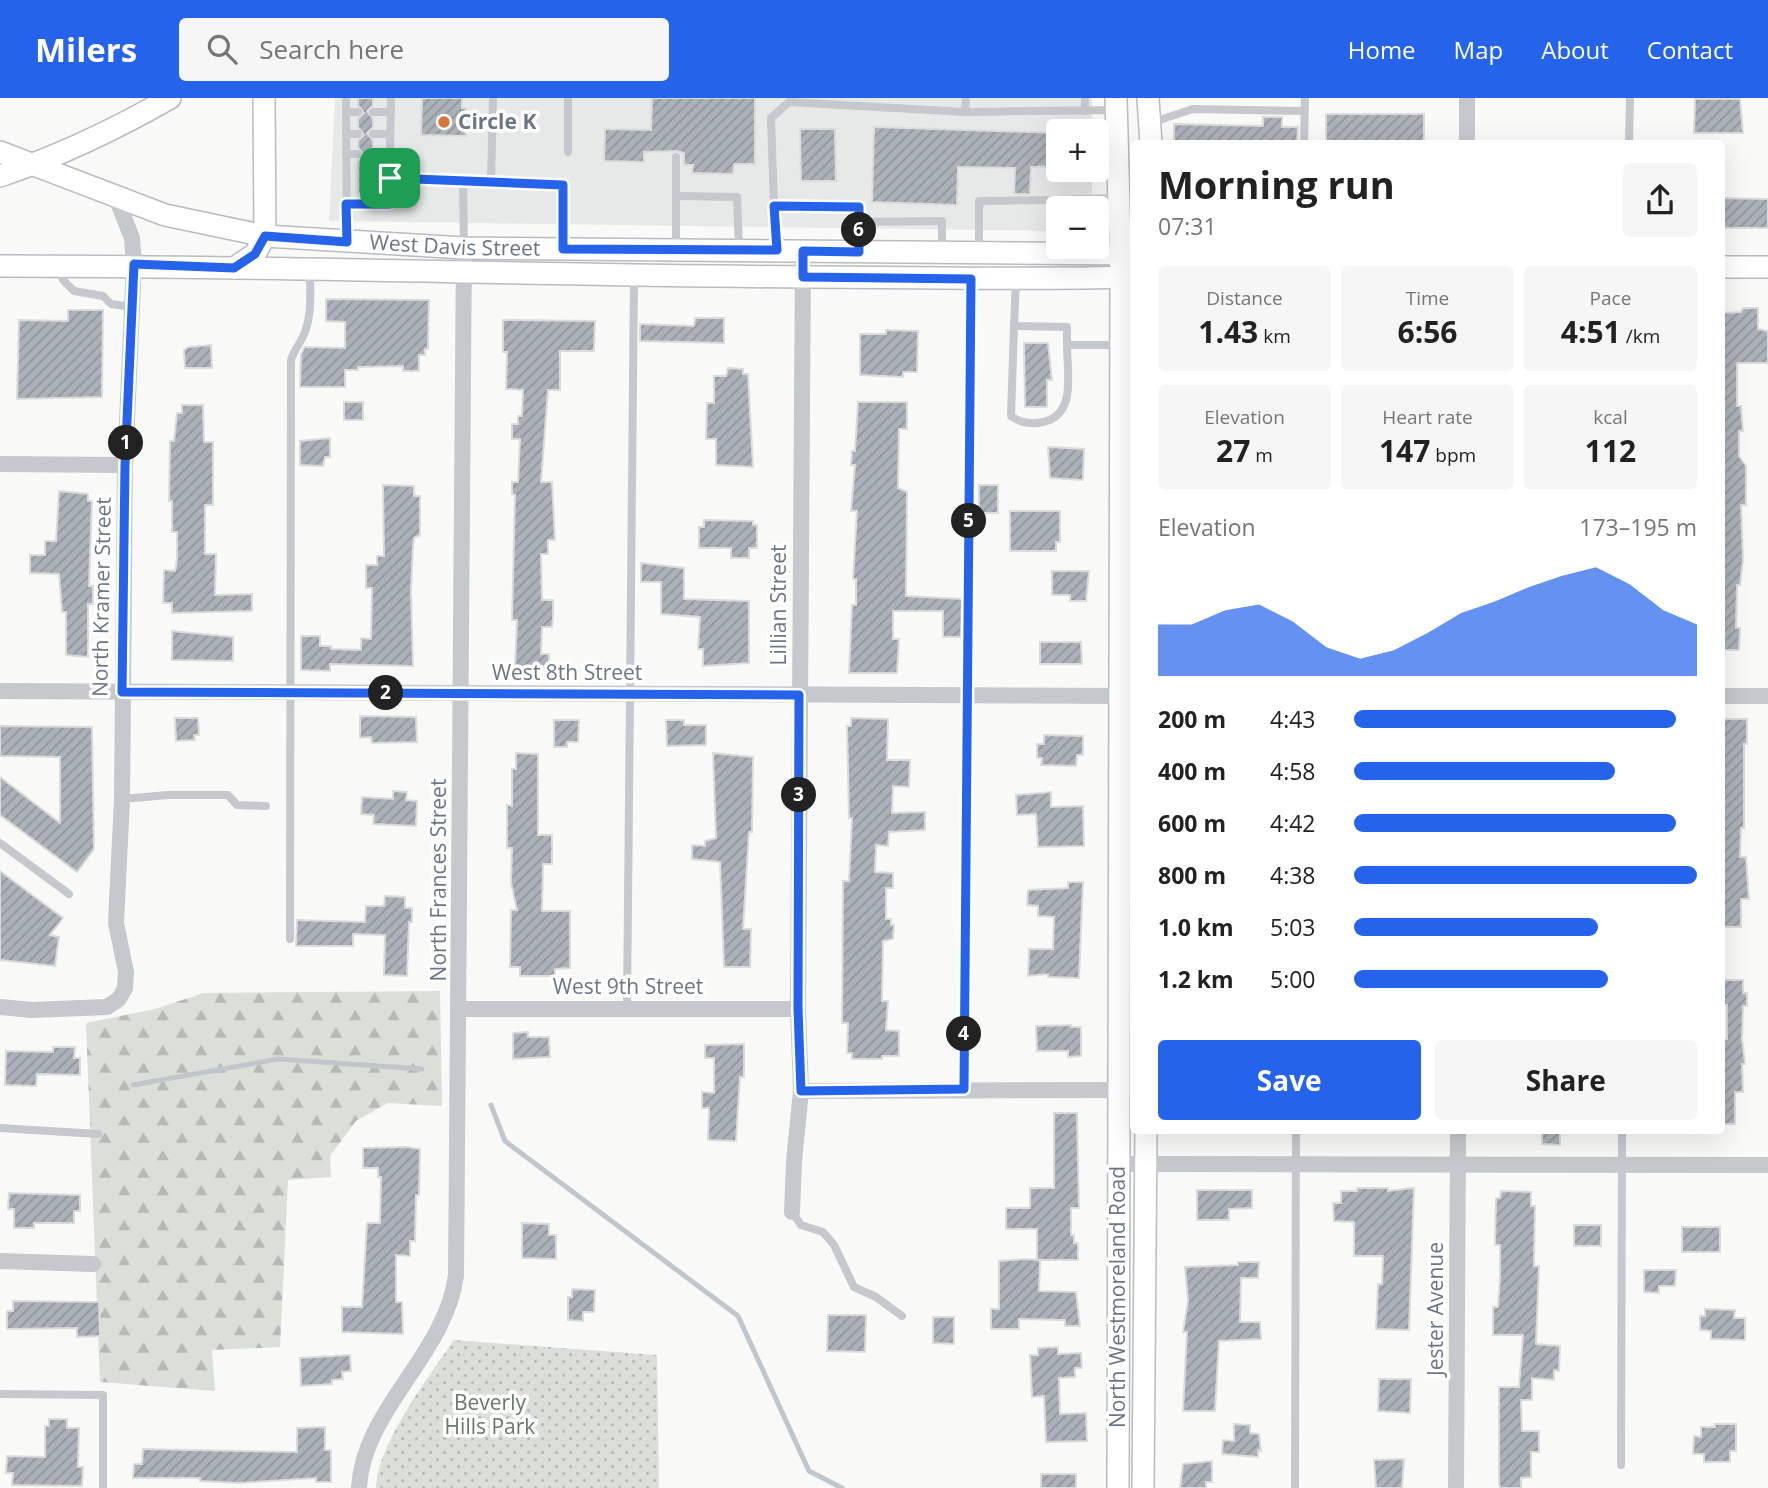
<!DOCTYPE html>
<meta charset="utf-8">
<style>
:root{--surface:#fff;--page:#f6f6f6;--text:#222;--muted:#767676;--accent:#2563eb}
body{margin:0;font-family:"Open Sans",sans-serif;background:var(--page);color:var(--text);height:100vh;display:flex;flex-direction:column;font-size:26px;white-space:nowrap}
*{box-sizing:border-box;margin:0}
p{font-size:23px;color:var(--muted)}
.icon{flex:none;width:38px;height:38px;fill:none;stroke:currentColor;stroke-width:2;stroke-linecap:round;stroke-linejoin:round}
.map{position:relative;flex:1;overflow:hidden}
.panel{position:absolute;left:1130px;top:42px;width:595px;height:994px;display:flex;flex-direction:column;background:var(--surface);border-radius:7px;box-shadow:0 7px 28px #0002}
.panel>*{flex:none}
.fabs{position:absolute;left:1046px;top:21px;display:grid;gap:14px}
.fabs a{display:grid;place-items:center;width:63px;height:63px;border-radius:7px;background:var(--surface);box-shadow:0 7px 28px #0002;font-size:35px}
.pin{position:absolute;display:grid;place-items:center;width:60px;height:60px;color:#fff;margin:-30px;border-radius:14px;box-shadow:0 4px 10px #0006}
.km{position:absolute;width:35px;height:35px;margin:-18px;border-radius:50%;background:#222;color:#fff;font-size:19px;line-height:35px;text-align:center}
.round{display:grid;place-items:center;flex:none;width:74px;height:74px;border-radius:7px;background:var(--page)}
.headline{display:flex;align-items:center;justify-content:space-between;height:119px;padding:0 28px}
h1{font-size:38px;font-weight:700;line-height:52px}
.figures{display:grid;grid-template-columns:repeat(3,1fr);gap:10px;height:119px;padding:7px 28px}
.figures div{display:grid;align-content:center;border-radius:7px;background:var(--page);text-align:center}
.figures b{font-size:30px;font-weight:700}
.figures small{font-size:19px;font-weight:400}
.figures p{font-size:19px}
.chart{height:196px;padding:14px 28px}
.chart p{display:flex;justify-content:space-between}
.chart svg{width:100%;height:126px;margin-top:7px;fill:var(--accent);opacity:.7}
.action{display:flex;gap:14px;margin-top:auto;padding:14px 28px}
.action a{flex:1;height:80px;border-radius:7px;background:var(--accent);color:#fff;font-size:28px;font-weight:700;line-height:80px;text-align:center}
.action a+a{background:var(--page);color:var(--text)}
ul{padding:0 28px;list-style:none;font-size:23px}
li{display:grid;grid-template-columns:112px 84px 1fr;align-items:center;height:52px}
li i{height:18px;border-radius:9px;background:var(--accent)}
header{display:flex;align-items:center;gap:42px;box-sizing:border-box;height:98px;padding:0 35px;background:var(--accent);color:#fff}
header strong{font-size:33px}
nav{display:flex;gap:38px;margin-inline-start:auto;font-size:24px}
.search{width:490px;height:63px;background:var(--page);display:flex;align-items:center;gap:18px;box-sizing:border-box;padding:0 24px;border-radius:7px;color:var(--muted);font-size:26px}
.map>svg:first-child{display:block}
</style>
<header>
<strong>Milers</strong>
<div class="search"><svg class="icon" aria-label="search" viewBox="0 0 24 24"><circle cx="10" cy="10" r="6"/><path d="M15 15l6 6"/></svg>Search here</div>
<nav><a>Home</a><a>Map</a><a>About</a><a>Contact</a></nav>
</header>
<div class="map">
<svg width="1768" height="1390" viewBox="0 0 1768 1390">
<defs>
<pattern id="forest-firs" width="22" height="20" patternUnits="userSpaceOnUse" patternTransform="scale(1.75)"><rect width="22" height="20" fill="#dae0d8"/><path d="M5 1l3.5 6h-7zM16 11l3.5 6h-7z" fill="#b5bab5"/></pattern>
<pattern id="park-dots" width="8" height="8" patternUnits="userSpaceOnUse" patternTransform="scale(1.75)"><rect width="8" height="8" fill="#dae0d8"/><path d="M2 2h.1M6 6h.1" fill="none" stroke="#b5bab5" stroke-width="1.8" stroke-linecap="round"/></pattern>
<pattern id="building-hatch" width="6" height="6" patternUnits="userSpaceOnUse" patternTransform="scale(1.75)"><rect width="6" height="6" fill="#acb2b9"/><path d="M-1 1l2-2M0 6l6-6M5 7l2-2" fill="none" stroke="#90959c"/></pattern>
</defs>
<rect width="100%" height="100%" fill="#f9f9f7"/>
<path fill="#e7e8e8" d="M335 0H1092V33H1059V72H1092V110H1059V133L329 123Z"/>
<path fill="url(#forest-firs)" d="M440 893 442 1008 388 1005 356 1023 330 1058 331 1079 288 1082 280 1249 212 1252 215 1293 100 1284 86 925 155 911 203 895Z"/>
<path fill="url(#park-dots)" d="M454 1242 657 1257 659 1390H376C377 1347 429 1278 454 1242Z"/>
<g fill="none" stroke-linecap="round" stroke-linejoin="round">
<g stroke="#bfc7cd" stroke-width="5">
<path d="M133 987 278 961 422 971"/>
<path d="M491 1007 505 1043 738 1218 809 1373 842 1390"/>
</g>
</g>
<g fill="url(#building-hatch)" stroke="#dbdbd9" stroke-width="2">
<path d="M358 0H373V7L367 13 373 21V29L367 35 373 43V49L366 55 372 63V73L366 80 372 87V96L358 95V63L364 57 358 49V43L364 37 358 29V21L364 15 358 7Z"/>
<path d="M422 0H462V10H466V38L421 37Z"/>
<path d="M652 0H755V66H734L733 76 692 75 693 67H684V55L677 53 644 54V64L604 63 605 31 651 32Z"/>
<path d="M1695 1H1740L1743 35H1694Z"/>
<rect x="1326" y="16" width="98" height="30"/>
<path d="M1263 19H1282V29H1298L1297 46H1174V26L1263 28Z"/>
<path d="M874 29 1059 35V68L1031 69 1030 96H1014L1015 70 958 69 957 107 872 104Z"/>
<path d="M800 31H835L836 83H801Z"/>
<path d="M1722 100 1768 101V130H1722Z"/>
<path d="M326 201 429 202 428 251H425V257H419V273H403V268L358 269V272H345V289H300L301 256 305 249 345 250V224L326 223Z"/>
<path d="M1743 210H1758V231L1768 233V265H1737V308H1741L1743 333H1739V358L1746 368V407H1741L1743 461 1740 487H1737L1736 530H1740L1739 552H1722V215L1741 214Z"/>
<path d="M68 212H103L102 299 17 301 19 222 68 223Z"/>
<path d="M695 220H724V245L640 243V226L694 228Z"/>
<path d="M503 222 595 223 594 253H560V292H548L541 384H552L555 442H548V456H541L542 502H553V520L552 529H542L541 556H549V569H515L517 522H512L515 397 512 396V384H518L520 341H512V326H518V318H522L523 292 506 291 507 254H503Z"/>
<path d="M886 232 918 233 917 274H903V279L860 277V236H886Z"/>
<path d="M1024 245H1048L1052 282H1047V309H1025Z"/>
<path d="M211 247 212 270H185L184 252 188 249Z"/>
<path d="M728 270 743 271V276H748L753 369 716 367V341H706L707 305H714V278H726Z"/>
<rect x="344" y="304" width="19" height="18"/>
<path d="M858 304H907V331H899L898 390 907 394 906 498 962 501 961 539H943V513H893V541H899L897 575H849L852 507H856V481H853L857 413H851L855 367H851L852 353H855Z"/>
<path d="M182 307H203L204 344H213V407H205V456H216L215 497 252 496V513L172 515V505H163L164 472 175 473 177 462V434H172V403H169L170 343H174L177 315H182Z"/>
<path d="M330 340V359H325L323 368 300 367V343Z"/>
<path d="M1048 349 1084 351 1083 382 1050 380Z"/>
<path d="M383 387 414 388V398H420V437L414 440 413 448 411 493 413 568 330 566V573L301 572V538H320V548H331V551L361 552V540L371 541 372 490H366V467H377V458H384Z"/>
<rect x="979" y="387" width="19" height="28"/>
<path d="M59 393 88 396V403H92L89 488H93V506H88V559L66 557V514H62L59 476 30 475V457H45V443H56Z"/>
<path d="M1010 413H1060V444H1056V453H1010Z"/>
<path d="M704 422 753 423V427H757V450H749V460H731V450H699V429H704Z"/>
<path d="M641 465 684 470V501L749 503V565L703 568V551H698L700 519 661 516V484H641Z"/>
<path d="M1052 473H1089L1086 503H1070V497H1052Z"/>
<path d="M172 533 233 539V563L172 562Z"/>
<path d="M1040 544H1081L1082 566H1040Z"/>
<path d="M360 618 416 619 417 644 372 645 371 639 360 640Z"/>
<path d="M175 620H198L199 637H194L195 642 176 643Z"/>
<path d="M851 620 888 621 887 662H910L909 689 893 688 892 715 925 714V732L889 734 888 748 876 747 875 774 893 775V790H886V821H891V827H894L893 841 883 843 882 903H888L886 932 899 933V958H882V961H852V955H847L848 925H842L843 783H849L852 720H849L847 628H851Z"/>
<path d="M1722 621H1747V646H1744V730H1741L1740 759H1746L1749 801H1741V829H1722Z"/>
<path d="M554 622H579L578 644H567V649H554Z"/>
<path d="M666 622H684V627H706V647L667 648Z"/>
<path d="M0 628 92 629 94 751 77 774 0 717V679L60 725V659L0 658Z"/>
<path d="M1044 637 1083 638V657H1077L1076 668 1041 667 1042 660H1037V646H1044Z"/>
<path d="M516 655 538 656V737H552V766H543L542 813H570V870L555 871V878H520V869H510L511 812H517L511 785 512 750H507V707L512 708V671H516Z"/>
<path d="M713 655 753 659 752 734H749L743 831H751L750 869H724L720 764 692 761V747L705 748V743L716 740Z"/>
<path d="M393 693 407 694 406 702 417 703 416 728 373 726 374 717 361 716 362 699 393 701Z"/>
<path d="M1051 694V709L1083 708 1084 748 1038 749 1036 716 1017 717 1016 697Z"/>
<path d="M0 773 63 820 50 837 59 839 55 868 0 862Z"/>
<path d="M1068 784H1083L1079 880 1048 879V876L1028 878 1029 851H1053L1054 819 1038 818V808L1027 807 1028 792 1068 790Z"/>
<path d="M385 798 405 799V810H412V824H409L407 878 384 877 385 837 353 836V848H296L297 822 365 824 366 808H384Z"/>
<path d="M1722 882H1743V895H1747V908H1743L1742 941 1745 966H1742L1743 994H1735V1026H1722V941H1727V907H1722Z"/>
<path d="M1071 927V929H1081V958L1068 959V953H1037L1036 928Z"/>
<path d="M528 934V939H549L550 959 513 961V935Z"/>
<path d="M744 946V979H740L736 1043 708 1042 709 1010H702V994L714 995V960H705V947Z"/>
<path d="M53 949H75L74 960H80V977L37 976 36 988 5 987 6 953 53 954Z"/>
<path d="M1054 1015H1077L1079 1110H1071V1137H1074V1145H1078V1162H1037V1131H1006V1110H1030V1090H1054Z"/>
<path d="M1542 1032H1560V1047L1542 1046Z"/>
<path d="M406 1049 420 1051 419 1097H416L415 1143H410V1158L396 1157V1204H402L403 1236 342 1234V1209H362L367 1125H380L381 1079H378V1070H363V1050Z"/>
<path d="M1357 1090H1388V1093L1414 1090 1409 1232 1376 1231 1378 1186H1382L1383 1158H1354V1124L1334 1123 1333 1105H1341V1093H1357Z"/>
<path d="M1197 1092H1252V1110L1229 1111V1122H1197Z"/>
<path d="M1501 1093 1531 1094V1108H1535L1534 1168H1539L1536 1246 1560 1248 1559 1273 1554 1272V1282L1532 1280V1302H1521L1522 1333H1539V1354H1531V1379L1521 1380V1390H1500L1499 1385V1289H1519L1523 1237H1493V1209H1498L1500 1179V1147H1495L1496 1100H1500Z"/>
<path d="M9 1095 80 1097V1113H74V1125H34V1130H14V1111H8Z"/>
<path d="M522 1125 549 1126V1137H556V1161L522 1160Z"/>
<rect x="1574" y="1127" width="27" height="21"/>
<rect x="1682" y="1129" width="38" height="25"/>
<path d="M1024 1161 1040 1162 1039 1193 1076 1194 1080 1228H1065V1222L1019 1221V1231H991V1211H999V1163Z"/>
<path d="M1238 1164H1259L1258 1180H1241L1240 1224H1260L1261 1241 1219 1243 1215 1313H1183L1187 1234H1183L1188 1203 1185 1169 1238 1167Z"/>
<path d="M1644 1172H1676L1675 1188H1659V1195L1644 1194Z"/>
<path d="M572 1191 595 1192 594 1214H583V1223L568 1222V1199H572Z"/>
<path d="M13 1203 99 1204 100 1238 77 1239V1230L7 1231V1213H13Z"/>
<path d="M1705 1211 1735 1212 1734 1220H1745V1242L1711 1241V1233L1700 1232V1218H1705Z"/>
<path d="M828 1217H866L865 1254 827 1253Z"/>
<path d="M933 1219H954V1246L933 1245Z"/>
<path d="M1058 1249V1256L1081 1255 1082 1270H1075V1279L1059 1280 1060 1316 1086 1315 1087 1343 1046 1344 1044 1298 1032 1299 1030 1257H1038V1250Z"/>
<path d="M350 1257 351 1273 342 1274 343 1281 332 1282V1286L301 1288 300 1260Z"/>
<path d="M1379 1281H1411L1410 1315 1378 1313Z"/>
<path d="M49 1321H67V1330H79L78 1369H83L82 1388 12 1387 13 1375H6L7 1358 45 1359V1328H49Z"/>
<path d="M1234 1326 1250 1327V1335L1259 1336 1261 1353 1258 1352V1359L1222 1356 1223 1342 1234 1343Z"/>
<path d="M1715 1326H1736V1353H1730V1364H1704V1356H1693L1694 1338 1701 1339V1329H1715Z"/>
<path d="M325 1329V1352H331V1384H316V1380L239 1385 200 1383V1380H133L134 1366H142L143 1351 297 1354V1330Z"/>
<path d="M1404 1361 1402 1390H1376L1374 1362Z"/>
<path d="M1212 1363V1384H1206V1390H1180L1183 1366Z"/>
<rect x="1041" y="1376" width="35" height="14"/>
</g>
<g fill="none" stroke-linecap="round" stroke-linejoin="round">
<g stroke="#b8bbc0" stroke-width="24">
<g id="secondary">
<path d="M1116 0 1121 180 1118 1390"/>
<path d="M1148 0 1151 46"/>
<path id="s1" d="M0 54 165 117 265 138 464 150 1134 156"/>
<path d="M0 78C59 58 116 31 170 0"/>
<path d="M0 168C268 168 536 177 803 179 914 179 1024 182 1134 179"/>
<path d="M1722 169H1768"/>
<path d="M234 170 255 156 265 138 264 0"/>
<path d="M1143 1390 1146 1032"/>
</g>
</g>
<g stroke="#c5c8cc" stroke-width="8">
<path d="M346 0 347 141"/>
<path d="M568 0V54"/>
<path d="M1085 0V13"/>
<path d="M346 14H358"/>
<path d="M373 14H391"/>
<path d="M965 14 1116 12"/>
<path d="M1150 25 1193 11 1304 13"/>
<path d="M346 36H358"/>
<path d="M373 36H390"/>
<path d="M1304 46 1305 0"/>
<path d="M1629 46 1630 0"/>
<path d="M346 56H358"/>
<path d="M372 56H390"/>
<path d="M372 80 563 87V148"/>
<path d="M463 82 464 149"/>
<path d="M491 83 493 0"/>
<path d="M676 98 737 99 739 150"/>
<path d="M346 106 389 105 391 0"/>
<path d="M774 109 777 152"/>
<path d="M859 124 942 123V153"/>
<path d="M676 152V59"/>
<path d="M859 153V109H774L771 20 789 4 965 14 966 0"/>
<path d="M1058 153 1056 102 1118 100"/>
<path d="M979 154V103L1056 102"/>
<path d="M60 171 63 182 74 193 103 198 111 206 132 209"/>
<path d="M1016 182 1014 228 1067 229V247H1119"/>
<path d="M1014 228 1011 318C1021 325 1031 327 1043 324 1077 317 1067 274 1067 247"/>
<path d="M122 701 168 697H228L237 707 266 708"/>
<path d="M0 745 69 796"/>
<path d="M290 841 291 262C295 250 303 242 306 231 312 212 310 192 310 173"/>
<path d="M627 909 634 179"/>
<path d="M964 991 971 181"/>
<path d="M0 1030 98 1036"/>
<path d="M792 1114 801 1127 823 1134 834 1147 854 1189 876 1199 902 1218"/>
<path d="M0 1296 103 1297V1390"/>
<path d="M1621 1367 1622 1032"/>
<path d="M1295 1390 1296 1032"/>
</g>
<g stroke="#c5c8cc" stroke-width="16">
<path d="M1467 46V0"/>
<path d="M0 366 125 367"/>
<path d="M0 593 1134 598"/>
<path d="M1722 598H1768"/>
<path d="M0 909 32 912 107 909 119 901 125 890 126 874 116 825 122 701 125 367 134 166 132 140 115 97"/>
<path d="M459 911H798"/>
<path d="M801 993 1134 992"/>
<path d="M1117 1066 1768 1067"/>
<path d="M792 1114 794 1063 801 993 798 911 803 153"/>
<path d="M0 1163 93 1166"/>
<path d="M359 1390C363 1311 446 1257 456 1177L464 150"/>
<path d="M1456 1390 1458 1032"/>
</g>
<use href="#secondary" stroke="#fff" stroke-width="21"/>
</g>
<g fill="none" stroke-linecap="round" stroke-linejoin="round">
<g stroke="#fff" stroke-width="14">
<path id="route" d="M390 80 563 87V151L777 152 774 108 859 109V154L803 153V179L971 181 964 991 801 993 798 911 799 597 122 594 125 367 134 166 234 170 255 156 265 138 347 144 346 106H389Z"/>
</g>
<use href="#route" stroke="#2563eb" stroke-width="9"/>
</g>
<circle fill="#d97538" stroke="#fff" stroke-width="2.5" cx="444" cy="24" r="7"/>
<g text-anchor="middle" stroke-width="7" stroke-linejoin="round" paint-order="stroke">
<g font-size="21" font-weight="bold" fill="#6a7686" stroke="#fff" text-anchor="start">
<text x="458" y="31">Circle K</text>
</g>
<g font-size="21" fill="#6a7686" stroke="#fff">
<text dy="7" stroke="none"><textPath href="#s1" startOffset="469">West Davis Street</textPath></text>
<text transform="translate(102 499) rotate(-89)" y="7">North Kramer Street</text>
<text transform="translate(779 507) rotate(-90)" y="7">Lillian Street</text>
<text x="567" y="582">West 8th Street</text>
<text transform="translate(439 782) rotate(-90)" y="7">North Frances Street</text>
<text x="628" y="896">West 9th Street</text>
<text transform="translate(1118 1199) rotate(-90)" y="7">North Westmoreland Road</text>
<text transform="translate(1436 1211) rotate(-90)" y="7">Jester Avenue</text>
</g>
<g font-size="21" fill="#667965" stroke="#fff">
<text x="490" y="1312">Beverly<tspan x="490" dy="24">Hills Park</tspan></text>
</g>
</g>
</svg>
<div class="fabs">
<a>+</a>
<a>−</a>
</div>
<div class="pin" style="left:390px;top:80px;background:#1e9e55"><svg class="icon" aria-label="arrive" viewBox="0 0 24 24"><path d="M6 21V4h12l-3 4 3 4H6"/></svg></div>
<b class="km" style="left:126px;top:345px">1</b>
<b class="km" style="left:386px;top:595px">2</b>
<b class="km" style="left:799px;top:697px">3</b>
<b class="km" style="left:964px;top:936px">4</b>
<b class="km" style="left:969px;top:423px">5</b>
<b class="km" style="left:859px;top:132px">6</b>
<section class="panel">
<div class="headline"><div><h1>Morning run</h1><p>07:31</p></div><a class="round"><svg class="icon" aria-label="share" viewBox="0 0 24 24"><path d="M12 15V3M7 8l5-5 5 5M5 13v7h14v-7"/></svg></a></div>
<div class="figures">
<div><p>Distance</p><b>1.43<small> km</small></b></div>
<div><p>Time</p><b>6:56</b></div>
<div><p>Pace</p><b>4:51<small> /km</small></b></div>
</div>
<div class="figures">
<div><p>Elevation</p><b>27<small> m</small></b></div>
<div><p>Heart rate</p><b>147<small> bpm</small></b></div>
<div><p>kcal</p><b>112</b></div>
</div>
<div class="chart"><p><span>Elevation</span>173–195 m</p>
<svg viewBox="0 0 160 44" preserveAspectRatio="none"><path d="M0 44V26L10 26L20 21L30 19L40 25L50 34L60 38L70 35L80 29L90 22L100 18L110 13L120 9L130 6L140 12L150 21L160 26V44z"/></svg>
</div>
<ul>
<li><b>200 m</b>4:43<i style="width:94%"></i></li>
<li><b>400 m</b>4:58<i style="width:76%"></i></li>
<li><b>600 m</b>4:42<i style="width:94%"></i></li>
<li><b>800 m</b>4:38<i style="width:100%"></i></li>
<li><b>1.0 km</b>5:03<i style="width:71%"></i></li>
<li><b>1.2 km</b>5:00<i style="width:74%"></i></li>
</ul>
<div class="action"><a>Save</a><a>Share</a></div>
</section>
</div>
